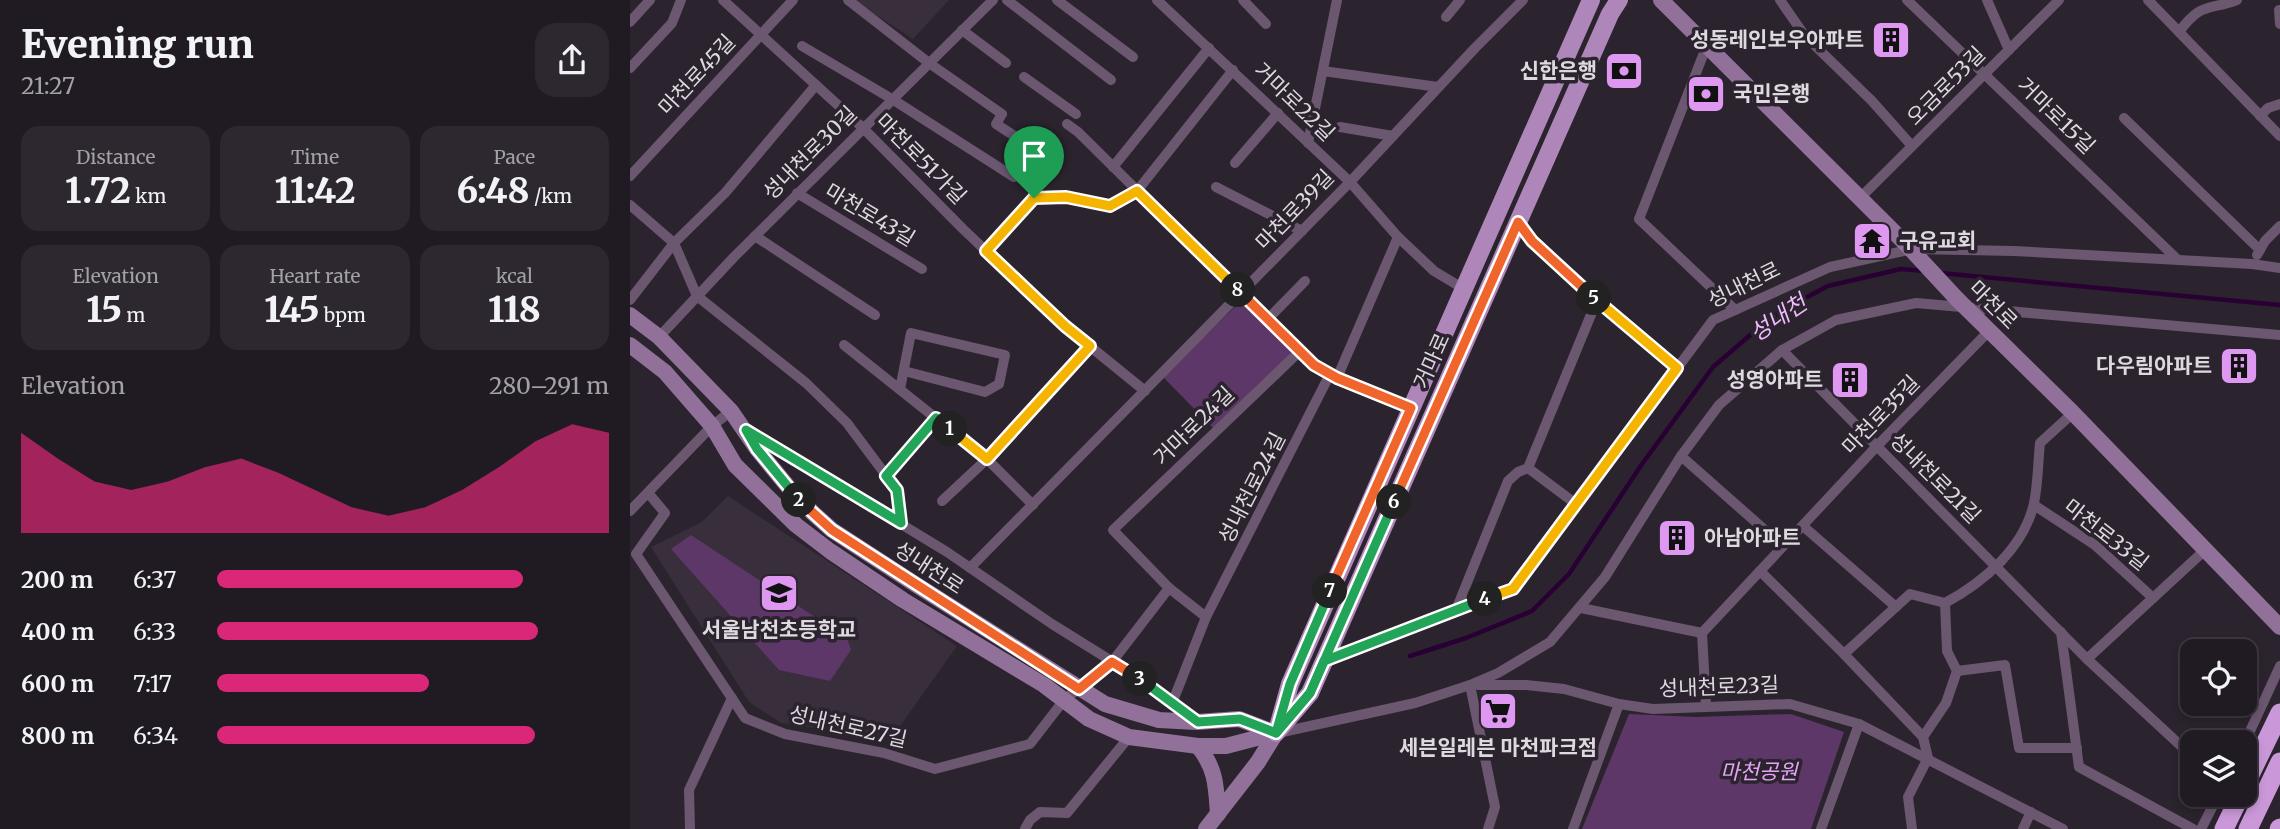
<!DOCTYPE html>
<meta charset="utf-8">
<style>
:root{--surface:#201a22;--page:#2d272f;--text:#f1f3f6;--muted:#a2a1a5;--line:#3d3840;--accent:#db2777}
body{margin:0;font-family:Merriweather,"Noto Sans KR",serif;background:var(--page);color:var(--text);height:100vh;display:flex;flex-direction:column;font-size:26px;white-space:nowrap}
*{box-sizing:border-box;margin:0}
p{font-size:23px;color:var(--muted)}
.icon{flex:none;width:38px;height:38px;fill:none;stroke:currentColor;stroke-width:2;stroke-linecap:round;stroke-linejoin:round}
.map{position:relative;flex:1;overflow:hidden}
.panel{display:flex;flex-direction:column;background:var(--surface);width:630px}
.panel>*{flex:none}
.controls{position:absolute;left:1550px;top:639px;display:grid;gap:14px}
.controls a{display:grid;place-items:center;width:77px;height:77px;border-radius:14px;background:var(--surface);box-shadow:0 4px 10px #0003,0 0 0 2px var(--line);font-size:35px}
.pin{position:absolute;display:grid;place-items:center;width:60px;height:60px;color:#fff;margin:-72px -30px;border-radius:50% 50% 50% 0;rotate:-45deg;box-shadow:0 0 7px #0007}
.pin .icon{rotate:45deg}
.km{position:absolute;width:35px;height:35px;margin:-18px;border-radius:50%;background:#222;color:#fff;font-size:19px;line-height:35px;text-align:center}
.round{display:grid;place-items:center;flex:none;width:74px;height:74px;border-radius:21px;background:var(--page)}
.headline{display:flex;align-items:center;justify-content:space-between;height:119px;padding:0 21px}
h1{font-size:38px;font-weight:800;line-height:52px}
.metrics{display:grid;grid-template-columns:repeat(3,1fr);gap:10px;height:119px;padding:7px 21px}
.metrics div{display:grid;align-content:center;border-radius:18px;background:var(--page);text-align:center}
.metrics b{font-size:35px;font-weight:800}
.metrics small{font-size:19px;font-weight:400}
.metrics p{font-size:19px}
.chart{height:196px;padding:14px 21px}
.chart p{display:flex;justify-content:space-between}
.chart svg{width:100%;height:126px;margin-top:7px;fill:var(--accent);opacity:.7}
ul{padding:0 21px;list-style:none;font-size:23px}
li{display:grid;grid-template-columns:112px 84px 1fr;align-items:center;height:52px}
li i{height:18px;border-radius:9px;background:var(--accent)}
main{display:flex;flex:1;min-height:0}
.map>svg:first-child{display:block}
</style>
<main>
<section class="panel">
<div class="headline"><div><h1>Evening run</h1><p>21:27</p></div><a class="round"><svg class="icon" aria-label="share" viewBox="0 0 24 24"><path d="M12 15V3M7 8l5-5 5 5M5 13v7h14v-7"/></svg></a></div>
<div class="metrics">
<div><p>Distance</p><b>1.72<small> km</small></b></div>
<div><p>Time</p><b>11:42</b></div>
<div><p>Pace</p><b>6:48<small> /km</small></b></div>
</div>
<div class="metrics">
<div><p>Elevation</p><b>15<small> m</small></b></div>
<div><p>Heart rate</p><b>145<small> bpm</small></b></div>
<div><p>kcal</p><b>118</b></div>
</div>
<div class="chart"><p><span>Elevation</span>280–291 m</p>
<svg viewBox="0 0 160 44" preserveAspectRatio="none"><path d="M0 44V9L10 18L20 26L30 29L40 26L50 21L60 18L70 23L80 29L90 35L100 38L110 35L120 29L130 21L140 12L150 6L160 9V44z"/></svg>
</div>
<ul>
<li><b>200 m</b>6:37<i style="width:78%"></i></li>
<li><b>400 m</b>6:33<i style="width:82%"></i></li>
<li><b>600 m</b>7:17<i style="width:54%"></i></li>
<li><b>800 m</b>6:34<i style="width:81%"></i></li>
</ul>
</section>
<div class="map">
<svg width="1650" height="829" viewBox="0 0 1650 829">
<rect width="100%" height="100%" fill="#2b232d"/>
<g fill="#392e3c">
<path d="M223 0H319L283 39Z"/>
<path d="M98 496 327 646 261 739 151 723 119 702 21 547 72 522Z"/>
</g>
<g fill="#5d3768">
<path d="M612 300 663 352 584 429 533 377Z"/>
<path d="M61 535 217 638 221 650 200 681 149 670 41 549Z"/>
<path d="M999 714 1066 717 1161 714 1214 732 1181 829H952Z"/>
</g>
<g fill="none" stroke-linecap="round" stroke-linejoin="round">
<g stroke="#280033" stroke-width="4.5">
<path d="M1310 273 1650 305"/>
<path d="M780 656 836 638 902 611 939 574 1012 464 1083 367 1133 324 1158 307 1198 286 1271 269 1295 271"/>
</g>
<g stroke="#6b5770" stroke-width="10">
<path d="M93 0 233 128 333 229 435 326 515 391"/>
<path d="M218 0 299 63 372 114 366 124 409 152"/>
<path d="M377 0 481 80"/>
<path d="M427 0 503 57"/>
<path d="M527 0 720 182 768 237 804 271 834 289"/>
<path d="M613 0 636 24"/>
<path d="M1150 0 1175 36 1242 101 1282 146"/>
<path d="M1277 0 1548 260"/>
<path d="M1357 0 1379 50"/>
<path d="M1518 0 1650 136"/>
<path d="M1649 10 1650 24"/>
<path d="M816 17 830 0"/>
<path d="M0 22 20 0"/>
<path d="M332 30 376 63"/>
<path d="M1549 32C1571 2 1577 11 1607 0"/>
<path d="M1077 45 1009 219 1105 310"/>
<path d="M172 46 262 99 384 177"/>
<path d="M0 68 42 23 51 0"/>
<path d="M693 71 808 87"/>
<path d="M394 77 446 114"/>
<path d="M1630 116 1638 108 1650 104"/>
<path d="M1494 118 1630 250"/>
<path d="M437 124 448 132 684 365 707 378 781 408"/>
<path d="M710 127 763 136"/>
<path d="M678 143 707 0"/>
<path d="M605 163 648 113"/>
<path d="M483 167 579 48"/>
<path d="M0 176 163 0"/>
<path d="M586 187 672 231"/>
<path d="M167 193 292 269"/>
<path d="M1230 198 1429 0"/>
<path d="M0 205 44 243 67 296 176 383 217 423 267 490 271 523"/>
<path d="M888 222 902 241 1047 368"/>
<path d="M125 236 245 315"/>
<path d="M356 251 404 198 436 197 480 206 507 191 603 70"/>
<path d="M1627 255 1635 241 1650 226"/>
<path d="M0 300 44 243 95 193 186 85"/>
<path d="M638 319 675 281"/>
<path d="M29 337 104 257 363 0"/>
<path d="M214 345 357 459 403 505"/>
<path d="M1152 350 1457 659 1563 757"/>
<path d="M707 378 768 237"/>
<path d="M270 389 281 333 375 355 369 384 355 392 274 371"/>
<path d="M118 431 317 552 422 624 512 680 567 722"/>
<path d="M1051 456 1153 546"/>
<path d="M898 468 946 504"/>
<path d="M256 476 306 418"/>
<path d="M19 494 35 513 6 554 115 718 155 734 254 753 305 769 400 744 434 700 482 662 539 588"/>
<path d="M312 501 357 459 460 346"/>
<path d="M1404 505 1465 545 1523 598"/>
<path d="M0 511 82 426 101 411"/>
<path d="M1173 526 1266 607"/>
<path d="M340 568 720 182 845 48 893 0"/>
<path d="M1130 571 1214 654 1293 737 1298 758 1278 797 1282 829"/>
<path d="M951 608 1072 633"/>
<path d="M826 610 878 481 888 472 898 468 967 300"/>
<path d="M576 617 539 588 483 530 670 351"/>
<path d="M1431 632 1449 767 1563 829"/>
<path d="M1214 654 1280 594 1315 603C1354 582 1394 548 1404 503 1408 484 1408 462 1410 443L1443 413"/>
<path d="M1457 659 1575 550"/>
<path d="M695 661 883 589 1083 320 1200 267 1283 249 1384 251 1622 264 1650 268"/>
<path d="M1327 671 1375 665 1389 748H1447"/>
<path d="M840 685 865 807 858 829"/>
<path d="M848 685H896L934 689 989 704 1023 709 1160 704 1229 724 1433 829"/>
<path d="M543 701 576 617 700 374"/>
<path d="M1076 706 1072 633 1247 446 1359 331"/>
<path d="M648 733 785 703 840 685 868 673 920 642 975 577 1051 456 1089 405 1152 350 1206 320 1286 303 1650 335"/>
<path d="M1293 737 1316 703 1327 671 1317 651 1315 603"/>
<path d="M1615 742 1650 666"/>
<path d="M60 829 59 790 102 698"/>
<path d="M395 829 400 820 410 812 437 813 499 737"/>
<path d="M943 829 989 704"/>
<path d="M1191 829 1229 724"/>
<path d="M1393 829 1401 812"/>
<path d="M1571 829 1589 794"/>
</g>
<g stroke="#91719a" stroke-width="16">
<path d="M1031 0 1276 244"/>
<path d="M1327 299 1443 413 1650 627"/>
<path d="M0 315 29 337 101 411 127 449 164 494 183 513 202 530 288 586 475 704 529 720 567 722 609 719 646 733"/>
<path d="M0 345 35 372 82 426 105 465 166 525 200 551 273 600 414 685 459 719 499 737 568 746H596L646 733"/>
<path d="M568 746C586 769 586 785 588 814"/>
<path d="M576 829 628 762 646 733"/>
</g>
<g stroke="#af86ba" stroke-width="18">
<path d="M648 727 660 684 961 0"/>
<path d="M646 733 680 693 980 14 989 0"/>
</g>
<g stroke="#ca98d8" stroke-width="19">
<path d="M1615 785 1650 713"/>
<path d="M1594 829 1611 794"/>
<path d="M1618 829 1650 762"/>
<path d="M1649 829 1650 828"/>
</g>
<path stroke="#91719a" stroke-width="16" d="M1276 244 1327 299"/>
</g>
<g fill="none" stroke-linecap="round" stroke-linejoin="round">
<g stroke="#fff" stroke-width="14">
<path id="split-1" d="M320 429 357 459 460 346 435 326 356 251 404 198"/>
</g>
<g stroke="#fff" stroke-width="14">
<path id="split-2" d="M169 500 127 449 116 430 271 523 267 490 256 476 306 418 320 429"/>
</g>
<g stroke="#fff" stroke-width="14">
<path id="split-3" d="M169 500 202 530 449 689 482 662 510 679"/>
</g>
<g stroke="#fff" stroke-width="14">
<path id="split-4" d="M510 679 568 722 610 719 646 733 680 693 694 661 855 599"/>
</g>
<g stroke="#fff" stroke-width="14">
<path id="split-5" d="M855 599 883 589 1047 368 964 298"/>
</g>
<g stroke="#fff" stroke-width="14">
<path id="split-6" d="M764 502 888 222 902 241 964 298"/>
</g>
<g stroke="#fff" stroke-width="14">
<path id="split-7" d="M700 591 660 684 646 733 680 693 764 502"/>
</g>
<g stroke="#fff" stroke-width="14">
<path id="split-8" d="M608 290 684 365 707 378 781 408 700 591"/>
</g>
<g stroke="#fff" stroke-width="14">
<path id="split-9" d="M404 198 436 197 480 206 507 191 608 290"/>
</g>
<use href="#split-1" stroke="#f5b400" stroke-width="9"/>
<use href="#split-2" stroke="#22a559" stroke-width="9"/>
<use href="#split-3" stroke="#f0652b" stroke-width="9"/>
<use href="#split-4" stroke="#22a559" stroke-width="9"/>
<use href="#split-5" stroke="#f5b400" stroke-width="9"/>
<use href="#split-6" stroke="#f0652b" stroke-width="9"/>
<use href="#split-7" stroke="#22a559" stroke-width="9"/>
<use href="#split-8" stroke="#f0652b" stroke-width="9"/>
<use href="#split-9" stroke="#f5b400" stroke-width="9"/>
</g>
<defs>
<g id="building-square" transform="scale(2.0125)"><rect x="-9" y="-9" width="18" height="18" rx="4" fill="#de98f2" stroke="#2b232d"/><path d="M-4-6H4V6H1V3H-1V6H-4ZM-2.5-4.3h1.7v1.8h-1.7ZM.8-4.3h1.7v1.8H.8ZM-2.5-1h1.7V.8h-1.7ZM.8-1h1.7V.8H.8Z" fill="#111"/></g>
<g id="bank-square" transform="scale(2.0125)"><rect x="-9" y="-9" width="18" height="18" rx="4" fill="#de98f2" stroke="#2b232d"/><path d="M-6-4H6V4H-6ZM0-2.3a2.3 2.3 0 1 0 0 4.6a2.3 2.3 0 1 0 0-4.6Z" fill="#111"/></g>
<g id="temple-square" transform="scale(2.0125)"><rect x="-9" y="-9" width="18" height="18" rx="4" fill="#de98f2" stroke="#2b232d"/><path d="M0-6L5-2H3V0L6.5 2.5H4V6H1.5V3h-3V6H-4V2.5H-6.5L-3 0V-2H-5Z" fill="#111"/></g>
<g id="school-square" transform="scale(2.0125)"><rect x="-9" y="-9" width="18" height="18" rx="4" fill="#de98f2" stroke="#2b232d"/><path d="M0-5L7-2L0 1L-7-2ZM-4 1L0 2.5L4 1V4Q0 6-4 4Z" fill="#111"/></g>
<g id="supermarket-square" transform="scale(2.0125)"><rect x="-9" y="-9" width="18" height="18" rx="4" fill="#de98f2" stroke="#2b232d"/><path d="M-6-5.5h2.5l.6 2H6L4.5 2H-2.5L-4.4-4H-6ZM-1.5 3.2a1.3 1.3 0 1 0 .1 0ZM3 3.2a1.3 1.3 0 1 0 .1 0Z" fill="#111"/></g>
</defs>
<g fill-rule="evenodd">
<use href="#building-square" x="1261" y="40"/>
<use href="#bank-square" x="994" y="71"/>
<use href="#bank-square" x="1076" y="94"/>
<use href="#temple-square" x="1242" y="241"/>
<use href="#building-square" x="1609" y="366"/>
<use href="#building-square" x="1220" y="380"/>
<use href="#building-square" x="1047" y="538"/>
<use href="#school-square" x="149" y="593"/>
<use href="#supermarket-square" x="868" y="711"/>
</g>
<g text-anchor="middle" stroke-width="7" stroke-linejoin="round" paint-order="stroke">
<g font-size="21" font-weight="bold" fill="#ded9e0" stroke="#2b232d" text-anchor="end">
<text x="1234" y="47">성동레인보우아파트</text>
<text x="967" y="78">신한은행</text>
<text x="1103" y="101" text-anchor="start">국민은행</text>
<text x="1269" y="248" text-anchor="start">구유교회</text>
<text x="1582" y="373">다우림아파트</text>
<text x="1193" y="387">성영아파트</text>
<text x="1074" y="545" text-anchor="start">아남아파트</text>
<text x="149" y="637" text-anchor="middle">서울남천초등학교</text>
<text x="868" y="755" text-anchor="middle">세븐일레븐 마천파크점</text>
</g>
<g font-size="21" fill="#ded9e0" stroke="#2b232d">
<text transform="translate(67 75) rotate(-47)" y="7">마천로45길</text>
<text transform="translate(1316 86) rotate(-45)" y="7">오금로53길</text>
<text transform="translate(664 102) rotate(44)" y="7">거마로22길</text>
<text transform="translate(1426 116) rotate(44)" y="7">거마로15길</text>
<text transform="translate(180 153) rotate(-45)" y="7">성내천로30길</text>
<text transform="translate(291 159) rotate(45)" y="7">마천로51가길</text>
<text transform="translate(665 210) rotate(-46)" y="7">마천로39길</text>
<text transform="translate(240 215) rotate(31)" y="7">마천로43길</text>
<text transform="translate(1114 285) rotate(-26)" y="7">성내천로</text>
<text transform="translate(1363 305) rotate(45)" y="7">마천로</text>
<text transform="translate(802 361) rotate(-66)" y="7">거마로</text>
<text transform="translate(1251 415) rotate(-46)" y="7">마천로35길</text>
<text transform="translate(564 426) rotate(-44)" y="7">거마로24길</text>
<text transform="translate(1305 478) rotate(45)" y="7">성내천로21길</text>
<text transform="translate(622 488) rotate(-63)" y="7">성내천로24길</text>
<text transform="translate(1476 535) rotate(38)" y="7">마천로33길</text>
<text transform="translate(299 568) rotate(33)" y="7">성내천로</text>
<text transform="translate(1089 687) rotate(-2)" y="7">성내천로23길</text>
<text transform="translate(218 727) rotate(13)" y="7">성내천로27길</text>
</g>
<g font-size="21" font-style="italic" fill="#e5a3f8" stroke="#2b232d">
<text x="1129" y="779">마천공원</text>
</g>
<g font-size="23" font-style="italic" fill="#efbafe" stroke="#2b232d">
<text transform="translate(1148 318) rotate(-34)" y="8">성내천</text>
</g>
</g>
</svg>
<div class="controls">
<a><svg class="icon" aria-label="locate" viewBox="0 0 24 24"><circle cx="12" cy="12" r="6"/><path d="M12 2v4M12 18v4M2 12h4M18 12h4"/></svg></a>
<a><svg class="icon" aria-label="layers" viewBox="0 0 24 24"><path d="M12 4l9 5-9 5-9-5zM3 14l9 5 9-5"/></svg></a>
</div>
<div class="pin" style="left:404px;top:198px;background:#1e9e55"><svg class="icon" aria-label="arrive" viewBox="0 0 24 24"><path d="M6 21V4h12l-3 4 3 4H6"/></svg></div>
<b class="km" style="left:320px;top:429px">1</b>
<b class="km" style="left:169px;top:500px">2</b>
<b class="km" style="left:510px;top:679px">3</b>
<b class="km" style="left:855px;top:599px">4</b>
<b class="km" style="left:964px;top:298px">5</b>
<b class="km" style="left:764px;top:502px">6</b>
<b class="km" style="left:700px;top:591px">7</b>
<b class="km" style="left:608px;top:290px">8</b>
</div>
</main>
